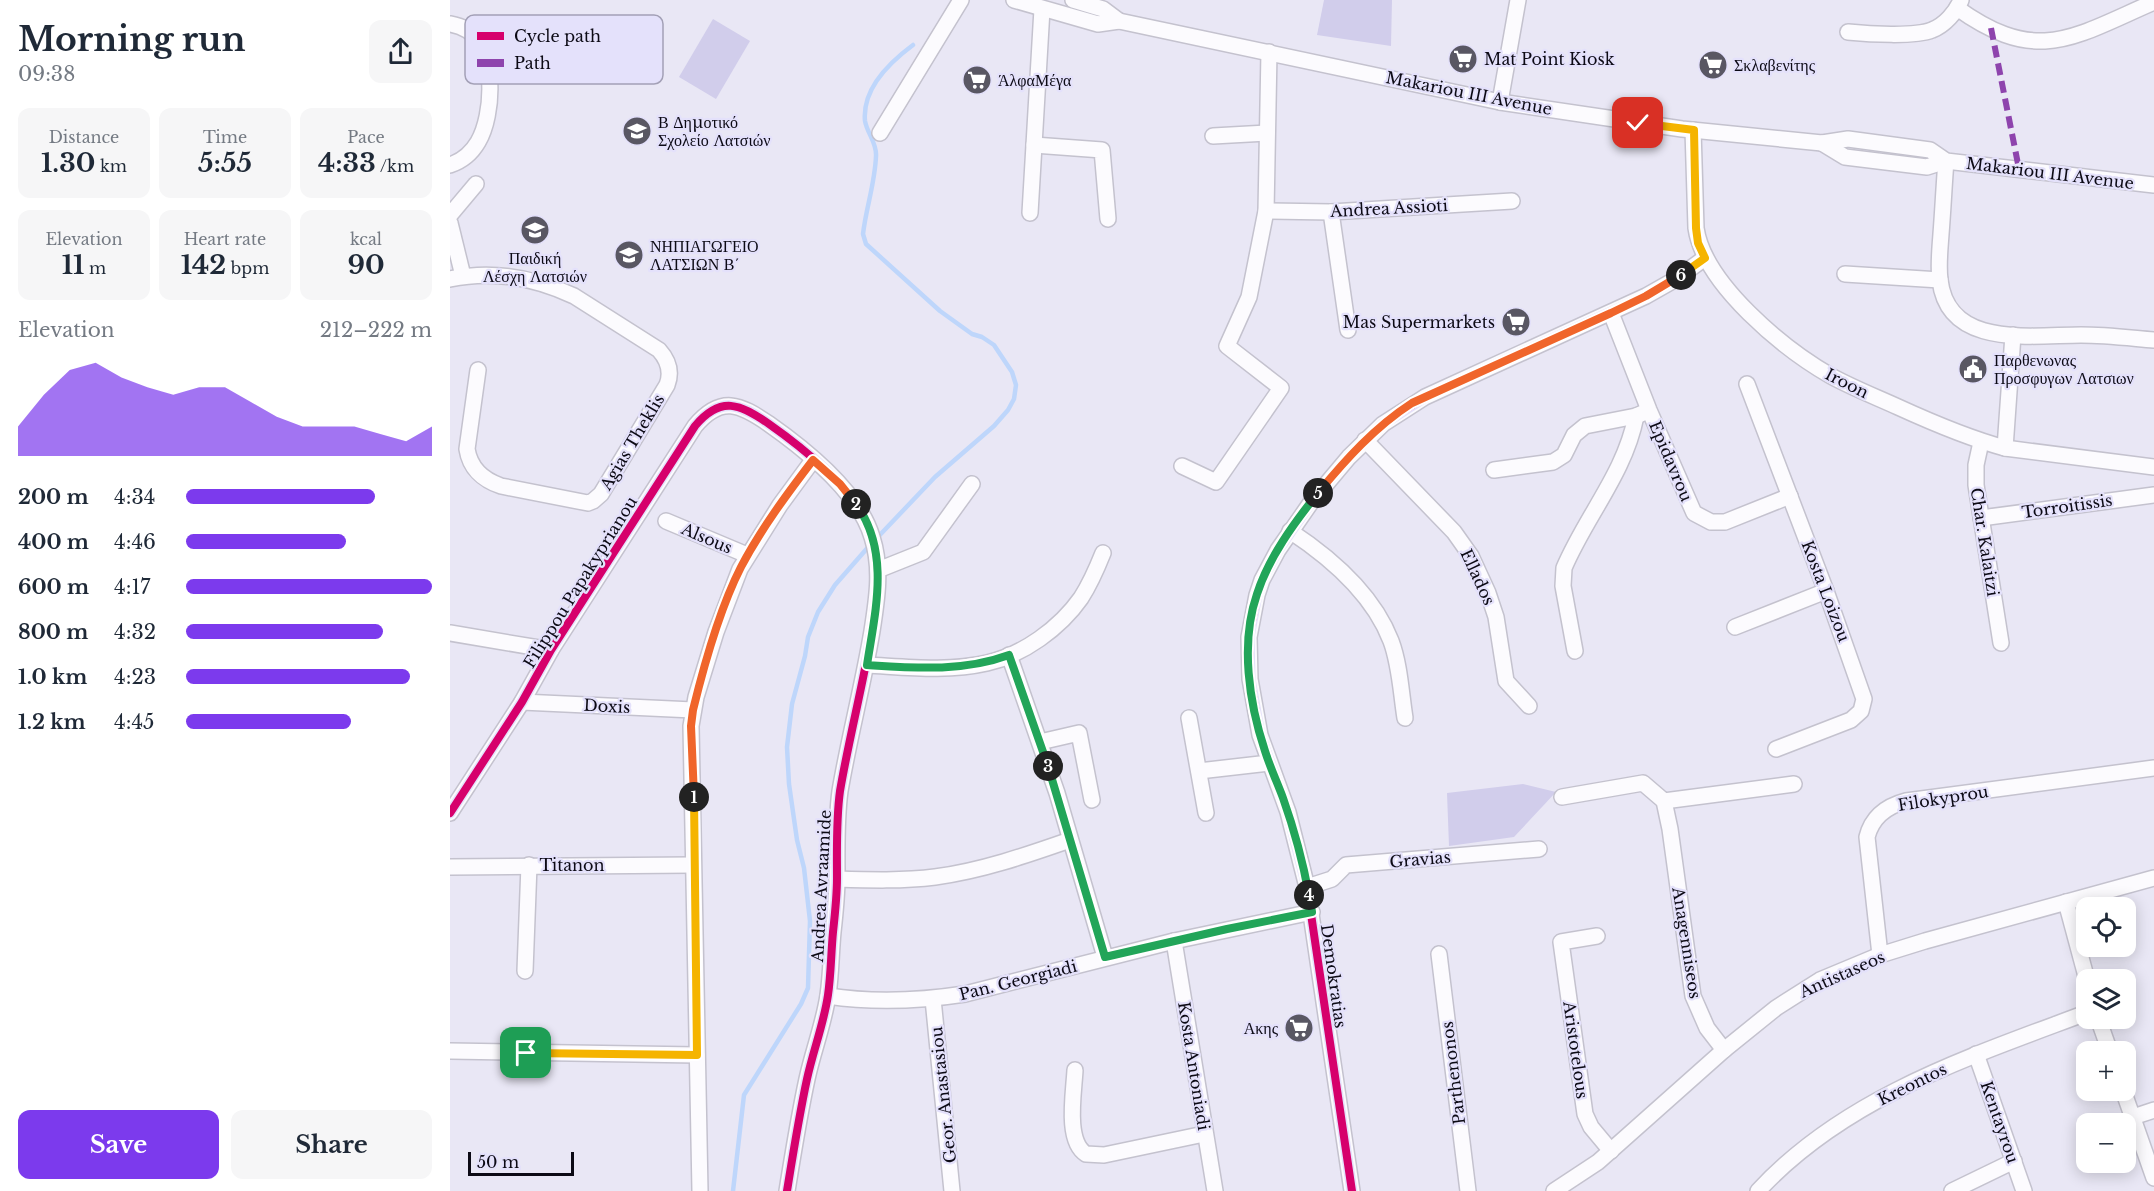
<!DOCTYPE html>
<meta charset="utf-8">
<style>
:root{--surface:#fff;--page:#f6f6f7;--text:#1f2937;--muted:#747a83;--accent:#7c3aed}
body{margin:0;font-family:"Libre Baskerville",serif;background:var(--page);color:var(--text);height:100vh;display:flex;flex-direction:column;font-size:22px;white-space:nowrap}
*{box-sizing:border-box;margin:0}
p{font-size:20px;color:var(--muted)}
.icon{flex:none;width:33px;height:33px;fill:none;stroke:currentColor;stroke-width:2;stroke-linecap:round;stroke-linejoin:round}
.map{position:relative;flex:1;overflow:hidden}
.sheet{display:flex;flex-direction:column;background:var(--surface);width:450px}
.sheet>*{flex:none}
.tools{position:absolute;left:1626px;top:897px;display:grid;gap:12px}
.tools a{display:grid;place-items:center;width:60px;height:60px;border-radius:12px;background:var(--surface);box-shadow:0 3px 15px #0003;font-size:30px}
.scale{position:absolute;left:18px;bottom:15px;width:106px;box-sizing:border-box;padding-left:6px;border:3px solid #0c0a15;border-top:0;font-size:16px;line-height:21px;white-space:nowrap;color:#0c0a15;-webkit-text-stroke:4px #e4e1fb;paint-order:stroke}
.pin{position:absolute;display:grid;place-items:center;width:51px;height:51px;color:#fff;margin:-26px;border-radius:12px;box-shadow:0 3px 9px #0006}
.km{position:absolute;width:30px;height:30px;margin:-15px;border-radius:50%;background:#222;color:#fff;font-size:16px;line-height:30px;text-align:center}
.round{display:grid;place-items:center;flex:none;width:63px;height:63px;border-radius:12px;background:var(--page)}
.head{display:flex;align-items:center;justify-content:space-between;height:102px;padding:0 18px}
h1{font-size:33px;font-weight:700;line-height:45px}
.figures{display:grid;grid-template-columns:repeat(3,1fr);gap:9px;height:102px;padding:6px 18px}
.figures div{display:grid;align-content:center;border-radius:12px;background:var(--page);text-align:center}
.figures b{font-size:26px;font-weight:700}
.figures small{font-size:16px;font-weight:400}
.figures p{font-size:16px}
.chart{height:168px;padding:12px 18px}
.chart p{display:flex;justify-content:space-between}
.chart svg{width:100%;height:108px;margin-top:6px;fill:var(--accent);opacity:.7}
.cta{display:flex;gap:12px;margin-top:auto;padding:12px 18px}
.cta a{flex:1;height:69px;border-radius:12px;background:var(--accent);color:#fff;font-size:24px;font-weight:700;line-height:69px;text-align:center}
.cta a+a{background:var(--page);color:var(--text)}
ul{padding:0 18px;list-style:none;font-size:20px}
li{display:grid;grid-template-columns:96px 72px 1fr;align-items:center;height:45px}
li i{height:15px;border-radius:8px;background:var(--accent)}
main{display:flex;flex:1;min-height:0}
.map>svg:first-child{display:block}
</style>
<main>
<section class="sheet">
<div class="head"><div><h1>Morning run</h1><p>09:38</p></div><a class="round"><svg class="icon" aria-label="share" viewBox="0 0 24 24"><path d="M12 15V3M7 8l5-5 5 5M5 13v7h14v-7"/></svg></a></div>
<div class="figures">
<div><p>Distance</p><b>1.30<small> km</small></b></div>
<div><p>Time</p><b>5:55</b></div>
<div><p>Pace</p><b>4:33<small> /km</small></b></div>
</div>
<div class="figures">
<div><p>Elevation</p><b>11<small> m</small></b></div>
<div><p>Heart rate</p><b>142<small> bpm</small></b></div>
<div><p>kcal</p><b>90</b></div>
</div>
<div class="chart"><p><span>Elevation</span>212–222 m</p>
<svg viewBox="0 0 160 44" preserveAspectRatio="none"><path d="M0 44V32L10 19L20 9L30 6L40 12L50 16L60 19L70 16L80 16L90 22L100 28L110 32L120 32L130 32L140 35L150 38L160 32V44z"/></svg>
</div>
<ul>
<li><b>200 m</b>4:34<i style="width:77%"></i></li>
<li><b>400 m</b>4:46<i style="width:65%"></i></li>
<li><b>600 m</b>4:17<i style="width:100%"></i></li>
<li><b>800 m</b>4:32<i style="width:80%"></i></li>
<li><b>1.0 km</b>4:23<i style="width:91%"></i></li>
<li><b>1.2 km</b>4:45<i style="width:67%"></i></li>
</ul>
<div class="cta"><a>Save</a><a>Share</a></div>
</section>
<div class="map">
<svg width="1704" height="1191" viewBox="0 0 1704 1191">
<rect width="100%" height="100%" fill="#e9e7f5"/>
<g fill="#d1cdeb">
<path d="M874 0H942L941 46 867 35Z"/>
<path d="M263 19 300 41 266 99 229 77Z"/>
<path d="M1073 784 1106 792 1064 837 999 846 997 793Z"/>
</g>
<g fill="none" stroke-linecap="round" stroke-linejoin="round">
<g stroke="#bed6fb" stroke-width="4.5">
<path d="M426 539 485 477 544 426 558 410 564 399 566 385 562 372 544 345 532 337 522 334 490 311 416 244 413 234C416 208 425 183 426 156 427 143 417 133 415 121 412 89 440 62 463 45"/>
<path d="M283 1191 294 1095 351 1004 358 988 360 921 354 868 347 840 339 784 337 747 342 704 355 656 358 637 368 612 385 585 420 545"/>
</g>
<g stroke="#c4c2ce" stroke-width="18">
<g id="minor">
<path d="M564 0 648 24 669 21 1050 102 1232 129 1372 143 1398 139 1480 150 1496 161 1704 185"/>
<path d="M623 0 653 9 669 21"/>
<path d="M1507 8C1588 66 1623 37 1704 2"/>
<path d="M0 24C6 25 12 27 17 30 47 49 44 115 28 142 21 154 12 161 0 165"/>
<path d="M1398 32C1418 34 1465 37 1482 30 1495 25 1506 12 1511 0"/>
<path d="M1050 102 1068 0"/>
<path d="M1243 130 1246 228C1254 284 1334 349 1381 376 1403 388 1426 397 1448 407 1483 423 1518 438 1555 448L1704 467"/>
<path d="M430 133 511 0"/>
<path d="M763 136 817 133"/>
<path d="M1372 143 1395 157 1477 167 1496 161"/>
<path d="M584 145 652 150 658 219"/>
<path d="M1496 161C1494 185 1493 209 1491 234 1490 249 1488 265 1490 280 1498 349 1581 335 1631 335 1655 335 1680 338 1704 340"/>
<path d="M816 211 881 212 1062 201"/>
<path d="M881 212 898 330"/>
<path d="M580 213 592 9"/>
<path d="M0 215 26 184"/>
<path d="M0 223 13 276"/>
<path d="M1395 274 1490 280"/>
<path d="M0 279C42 270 85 278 124 296L209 350C218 360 222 372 217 385L151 494 143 501 138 503 51 486C33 480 20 468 17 449L28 370"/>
<path d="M1161 313 1199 410 1244 513 1261 522H1275L1340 496"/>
<path d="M1297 384 1376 591 1414 699 1411 711 1401 720 1326 749"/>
<path d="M915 440 1004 532 1021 556 1038 593 1046 617 1056 681 1079 706"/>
<path d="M1531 442 1526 465V485L1551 643"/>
<path d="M1555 448 1563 335"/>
<path d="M732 466 766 482 831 388 777 346 799 297 816 211 819 52"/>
<path d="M1044 470 1103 462 1114 455 1124 435 1135 426 1186 416 1193 413"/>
<path d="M1531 518 1704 495"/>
<path d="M216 521 297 555"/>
<path d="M840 531C881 558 923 594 941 641 950 665 951 693 955 718"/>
<path d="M428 570 473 552 522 484"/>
<path d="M1285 627 1376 591"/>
<path d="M0 633 101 650"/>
<path d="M1125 651 1113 586 1114 568C1136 516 1175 473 1186 416"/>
<path d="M559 655 607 793 655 957"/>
<path d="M417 665C456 667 498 672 537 663 573 655 610 628 631 598 640 584 647 568 653 553"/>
<path d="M72 702 243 710"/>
<path d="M739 718 756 813"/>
<path d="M590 742 629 733 642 800"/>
<path d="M749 771 819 763"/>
<path d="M1112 797 1193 783 1214 801 1220 829 1243 996 1257 1028 1274 1050"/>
<path d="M1214 801 1344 784"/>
<path d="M0 813 72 702 101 650 245 426C271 395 290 404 319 424 356 450 409 493 422 537 432 568 427 599 422 631 413 685 399 738 390 791 386 820 387 849 387 878 387 896 385 914 383 932 381 953 381 975 378 995 374 1023 363 1051 357 1079 349 1116 343 1154 337 1191"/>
<path d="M0 867 243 865"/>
<path d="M387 879C420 880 453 881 485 877 531 871 577 855 620 840"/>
<path d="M857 887 882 879 896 865 1089 849"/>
<path d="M1616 902 1637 980"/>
<path d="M1147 936 1111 942 1135 1114 1141 1127 1161 1151"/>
<path d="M724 941 765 1191"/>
<path d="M989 954 1018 1191"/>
<path d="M1430 955 1417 837C1422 817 1437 806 1456 801L1704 768"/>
<path d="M75 971 79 865"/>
<path d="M378 996C424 1003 469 1001 515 994L724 941 862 912"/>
<path d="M483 999 502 1191"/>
<path d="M1648 1018 1660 1052"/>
<path d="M0 1051 247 1055"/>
<path d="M1526 1054 1574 1191"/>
<path d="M625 1070C624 1092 615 1141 636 1154L654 1155 754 1134"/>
<path d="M1673 1090 1704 1178"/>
<path d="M1683 1117 1704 1110"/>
<path d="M250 1191 241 726 246 697 266 632 290 569 330 505 363 460"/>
<path d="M902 1191 857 887 838 812 810 735 800 679 799 637 807 595 812 580 828 550 862 501 899 457 933 424 975 397 1196 296 1226 279 1255 258"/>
<path d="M1104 1191 1148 1162 1274 1050 1326 1008 1370 980 1430 955 1475 941 1704 878"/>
<path d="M1308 1191C1395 1097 1519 1057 1636 1013"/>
<path d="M1502 1191 1564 1161"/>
</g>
</g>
<use href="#minor" stroke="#fcfbfe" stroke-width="15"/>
<path stroke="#8e44ad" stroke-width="6" stroke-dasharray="12 6" stroke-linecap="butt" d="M1541 28 1569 169"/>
<g stroke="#e4e1fb" stroke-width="11">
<g id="cycleway">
<path d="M0 813 72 702 101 650 245 426C271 395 290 404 319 424 356 450 409 493 422 537 432 568 427 599 422 631 413 685 399 738 390 791 386 820 387 849 387 878 387 896 385 914 383 932 381 953 381 975 378 995 374 1023 363 1051 357 1079 349 1116 343 1154 337 1191"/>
<path d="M902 1191 857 887 838 812 810 735 800 679 799 637 807 595 812 580 828 550 862 501 899 457 933 424 975 397 1196 296 1226 279 1255 258"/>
</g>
</g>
<use href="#cycleway" stroke="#d6006c" stroke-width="8"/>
</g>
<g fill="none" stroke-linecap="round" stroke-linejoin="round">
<g stroke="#fff" stroke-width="12">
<path id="split-1" d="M76 1053 247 1055 244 797"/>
</g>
<g stroke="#fff" stroke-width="12">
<path id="split-2" d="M244 797 241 726 243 710C254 665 270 608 291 567 311 529 337 494 363 460L390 484 406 504"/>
</g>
<g stroke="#fff" stroke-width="12">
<path id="split-3" d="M406 504C441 552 425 612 417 665 465 668 513 672 559 655L598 766"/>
</g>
<g stroke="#fff" stroke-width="12">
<path id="split-4" d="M598 766 655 957 777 929 862 912 859 895"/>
</g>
<g stroke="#fff" stroke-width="12">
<path id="split-5" d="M859 895C853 862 844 829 833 798 827 782 820 767 815 751 799 703 790 643 807 594 819 557 844 523 868 493"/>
</g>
<g stroke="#fff" stroke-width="12">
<path id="split-6" d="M868 493C896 459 925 427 962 403L1161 313 1196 296 1231 275"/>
</g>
<g stroke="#fff" stroke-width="12">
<path id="split-7" d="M1188 123 1244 130 1246 228 1248 243 1255 258 1231 275"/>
</g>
<use href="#split-1" stroke="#f5b400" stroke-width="8"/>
<use href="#split-2" stroke="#f0652b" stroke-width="8"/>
<use href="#split-3" stroke="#22a559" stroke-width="8"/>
<use href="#split-4" stroke="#22a559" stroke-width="8"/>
<use href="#split-5" stroke="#22a559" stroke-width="8"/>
<use href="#split-6" stroke="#f0652b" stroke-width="8"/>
<use href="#split-7" stroke="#f5b400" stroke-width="8"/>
</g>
<defs>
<g id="supermarket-disc" transform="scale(1.5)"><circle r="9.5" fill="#595763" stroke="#e4e1fb"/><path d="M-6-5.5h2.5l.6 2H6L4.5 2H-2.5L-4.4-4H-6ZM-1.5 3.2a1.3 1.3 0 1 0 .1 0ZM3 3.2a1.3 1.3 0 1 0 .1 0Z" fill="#fff"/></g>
<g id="school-disc" transform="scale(1.5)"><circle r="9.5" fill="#595763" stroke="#e4e1fb"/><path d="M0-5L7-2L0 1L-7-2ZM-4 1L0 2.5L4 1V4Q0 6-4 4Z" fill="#fff"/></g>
<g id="civic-disc" transform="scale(1.5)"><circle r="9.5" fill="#595763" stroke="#e4e1fb"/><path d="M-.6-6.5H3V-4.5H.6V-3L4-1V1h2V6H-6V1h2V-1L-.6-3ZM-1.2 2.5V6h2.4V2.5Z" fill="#fff"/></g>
</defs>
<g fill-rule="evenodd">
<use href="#supermarket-disc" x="1013" y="59"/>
<use href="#supermarket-disc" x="1263" y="65"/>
<use href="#supermarket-disc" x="527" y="80"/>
<use href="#school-disc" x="187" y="131"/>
<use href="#school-disc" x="85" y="230"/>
<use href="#school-disc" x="179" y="255"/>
<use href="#supermarket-disc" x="1066" y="322"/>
<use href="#civic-disc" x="1523" y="369"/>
<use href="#supermarket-disc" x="849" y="1028"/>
</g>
<g text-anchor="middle" stroke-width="4.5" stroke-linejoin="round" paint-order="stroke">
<g font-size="16" fill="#0c0a15" stroke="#e4e1fb" text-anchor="start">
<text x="1034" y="65">Mat Point Kiosk</text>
<text x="1284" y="71">Σκλαβενίτης</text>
<text x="548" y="86">ΆλφαΜέγα</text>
<text x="208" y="128">Β Δημοτικό<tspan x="208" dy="18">Σχολείο Λατσιών</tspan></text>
<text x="200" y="252">ΝΗΠΙΑΓΩΓΕΙΟ<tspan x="200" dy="18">ΛΑΤΣΙΩΝ Β΄</tspan></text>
<text x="85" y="264" text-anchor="middle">Παιδική<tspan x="85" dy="18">Λέσχη Λατσιών</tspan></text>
<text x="1045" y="328" text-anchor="end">Mas Supermarkets</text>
<text x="1544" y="366">Παρθενωνας<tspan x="1544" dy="18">Προσφυγων Λατσιων</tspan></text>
<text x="828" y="1034" text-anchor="end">Ακης</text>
</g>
<g font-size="16" fill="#0c0a15" stroke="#e4e1fb">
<text transform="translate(1019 93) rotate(11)" y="6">Makariou III Avenue</text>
<text transform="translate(1600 173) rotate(7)" y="6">Makariou III Avenue</text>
<text transform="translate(939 208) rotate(-3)" y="6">Andrea Assioti</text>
<text transform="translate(1397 383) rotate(27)" y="6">Iroon</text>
<text transform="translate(182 442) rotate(-59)" y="6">Agias Theklis</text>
<text transform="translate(1221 461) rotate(67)" y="6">Epidavrou</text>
<text transform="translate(1617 506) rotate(-8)" y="6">Torroitissis</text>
<text transform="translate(257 538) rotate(23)" y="6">Alsous</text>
<text transform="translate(1535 542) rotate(81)" y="6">Char. Kalaitzi</text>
<text transform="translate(1028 577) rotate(65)" y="6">Ellados</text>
<text transform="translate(130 582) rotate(-58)" y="6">Filippou Papakyprianou</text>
<text transform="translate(1376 591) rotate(69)" y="6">Kosta Loizou</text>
<text transform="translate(157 706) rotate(3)" y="6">Doxis</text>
<text transform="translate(1493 798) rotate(-9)" y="6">Filokyprou</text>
<text transform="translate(970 859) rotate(-5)" y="6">Gravias</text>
<text x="122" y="871">Titanon</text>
<text transform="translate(371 886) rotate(-87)" y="6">Andrea Avraamide</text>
<text transform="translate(1237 943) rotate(81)" y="6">Anagenniseos</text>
<text transform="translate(1392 974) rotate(-24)" y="6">Antistaseos</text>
<text transform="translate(884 976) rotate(82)" y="6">Demokratias</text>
<text transform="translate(568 980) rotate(-14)" y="6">Pan. Georgiadi</text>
<text transform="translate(1126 1050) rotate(82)" y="6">Aristotelous</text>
<text transform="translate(744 1066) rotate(81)" y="6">Kosta Antoniadi</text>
<text transform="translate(1003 1073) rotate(-97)" y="6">Parthenonos</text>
<text transform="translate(1462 1084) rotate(-26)" y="6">Kreontos</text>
<text transform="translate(493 1095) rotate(-96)" y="6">Geor. Anastasiou</text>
<text transform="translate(1550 1122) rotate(71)" y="6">Kentayrou</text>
</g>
</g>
<rect x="15" y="15" width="198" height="69" rx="9" fill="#e4e1fb" stroke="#a3a0b6" stroke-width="1.5"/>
<rect x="27" y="32" width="27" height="8" fill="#d6006c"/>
<rect x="27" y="59" width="27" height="8" fill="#8e44ad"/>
<g font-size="16" fill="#0c0a15">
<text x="64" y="42">Cycle path</text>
<text x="64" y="69">Path</text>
</g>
</svg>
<div class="tools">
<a><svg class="icon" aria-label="locate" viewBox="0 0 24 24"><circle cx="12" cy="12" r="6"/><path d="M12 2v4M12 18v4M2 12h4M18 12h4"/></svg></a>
<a><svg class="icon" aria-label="layers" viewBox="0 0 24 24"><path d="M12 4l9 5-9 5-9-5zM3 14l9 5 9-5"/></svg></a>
<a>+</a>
<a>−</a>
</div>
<div class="scale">50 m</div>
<div class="pin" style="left:76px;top:1053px;background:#1e9e55"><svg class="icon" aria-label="arrive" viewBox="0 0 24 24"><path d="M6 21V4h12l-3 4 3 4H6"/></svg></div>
<div class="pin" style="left:1188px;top:123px;background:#d93025"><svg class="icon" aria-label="check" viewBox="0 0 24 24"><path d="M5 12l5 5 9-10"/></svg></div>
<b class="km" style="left:244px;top:797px">1</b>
<b class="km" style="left:406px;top:504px">2</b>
<b class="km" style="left:598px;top:766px">3</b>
<b class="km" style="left:859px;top:895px">4</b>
<b class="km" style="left:868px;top:493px">5</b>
<b class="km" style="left:1231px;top:275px">6</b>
</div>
</main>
